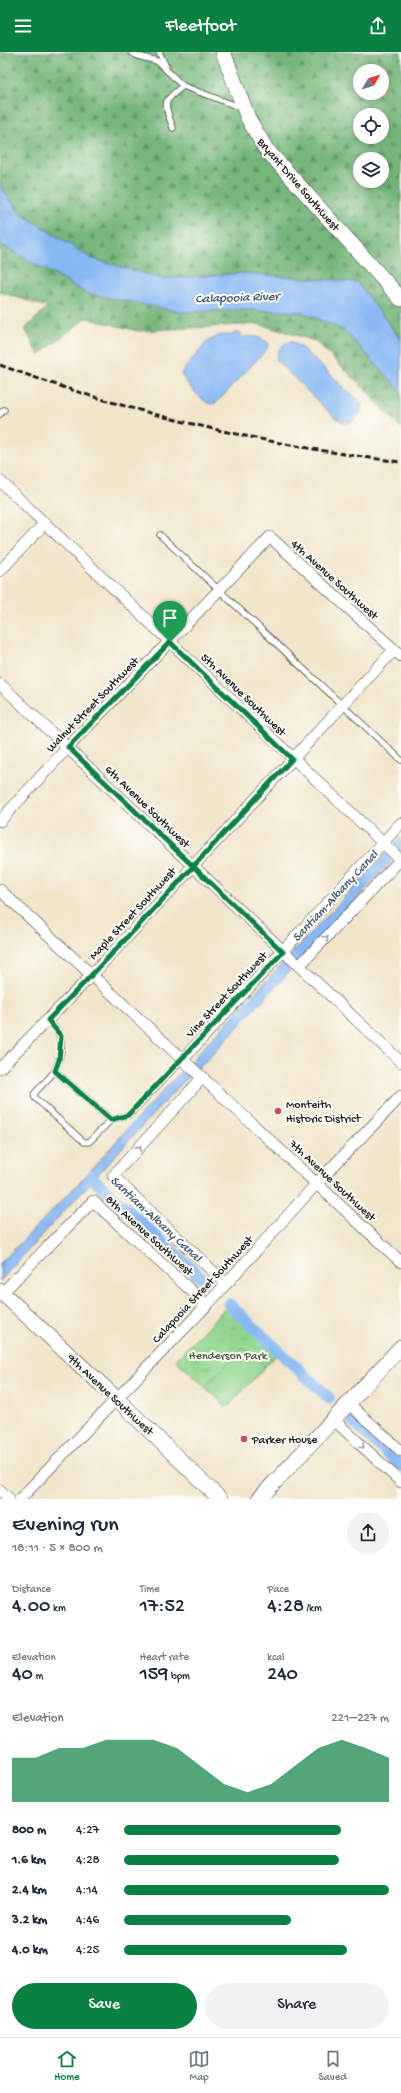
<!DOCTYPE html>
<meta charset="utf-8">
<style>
:root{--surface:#fff;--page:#f2f2f3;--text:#1f2937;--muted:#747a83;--line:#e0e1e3;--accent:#0b8043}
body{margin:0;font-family:"Gochi Hand",sans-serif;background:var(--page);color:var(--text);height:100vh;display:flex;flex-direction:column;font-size:15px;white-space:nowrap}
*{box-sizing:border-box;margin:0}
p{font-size:13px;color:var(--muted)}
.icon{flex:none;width:22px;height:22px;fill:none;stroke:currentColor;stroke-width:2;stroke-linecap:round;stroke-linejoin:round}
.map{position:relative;height:1447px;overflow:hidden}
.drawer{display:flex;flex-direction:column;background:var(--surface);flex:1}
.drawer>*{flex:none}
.needle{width:26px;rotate:52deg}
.fabs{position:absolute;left:353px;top:12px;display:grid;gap:8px}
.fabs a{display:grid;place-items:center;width:36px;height:36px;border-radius:50%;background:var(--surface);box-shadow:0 2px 10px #0003;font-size:20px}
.pin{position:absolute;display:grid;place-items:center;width:34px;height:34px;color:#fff;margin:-41px -17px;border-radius:50% 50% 50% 0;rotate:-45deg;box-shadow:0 0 4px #0007}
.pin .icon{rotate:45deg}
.round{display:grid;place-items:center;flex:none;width:42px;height:42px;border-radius:21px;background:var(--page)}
.headline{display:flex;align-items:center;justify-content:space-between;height:68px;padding:0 12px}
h1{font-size:22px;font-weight:600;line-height:30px}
.stats{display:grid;grid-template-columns:repeat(3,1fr);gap:6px;height:68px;padding:4px 12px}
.stats div{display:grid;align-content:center}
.stats b{font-size:20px;font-weight:600}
.stats small{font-size:11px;font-weight:400}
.stats p{font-size:11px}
.chart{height:112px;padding:8px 12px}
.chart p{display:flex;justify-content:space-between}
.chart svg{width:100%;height:72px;margin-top:4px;fill:var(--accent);opacity:.7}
.button{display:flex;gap:8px;margin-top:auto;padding:8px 12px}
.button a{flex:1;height:46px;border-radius:24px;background:var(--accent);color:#fff;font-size:16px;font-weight:600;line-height:46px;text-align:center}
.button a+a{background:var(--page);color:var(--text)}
ul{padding:0 12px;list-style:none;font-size:13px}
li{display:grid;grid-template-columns:64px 48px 1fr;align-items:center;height:30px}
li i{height:10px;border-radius:5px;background:var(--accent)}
header{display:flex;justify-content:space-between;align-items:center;height:52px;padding:0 12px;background:var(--accent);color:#fff;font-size:18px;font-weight:600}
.tabs{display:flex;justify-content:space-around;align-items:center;height:56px;border-top:1px solid var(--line);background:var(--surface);font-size:11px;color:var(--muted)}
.tabs a{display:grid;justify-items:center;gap:2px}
.tabs .active{color:var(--accent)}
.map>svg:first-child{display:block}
</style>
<header><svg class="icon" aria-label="menu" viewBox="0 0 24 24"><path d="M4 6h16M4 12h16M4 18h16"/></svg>Fleetfoot<svg class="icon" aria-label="share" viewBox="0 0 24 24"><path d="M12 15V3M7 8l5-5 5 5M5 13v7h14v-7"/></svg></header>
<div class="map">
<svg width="401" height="1447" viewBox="0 0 401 1447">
<defs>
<pattern id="grass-tufts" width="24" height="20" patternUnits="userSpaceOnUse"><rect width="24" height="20" fill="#91d58f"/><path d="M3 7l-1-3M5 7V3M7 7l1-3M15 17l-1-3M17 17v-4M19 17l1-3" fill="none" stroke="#7cb67b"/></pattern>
<pattern id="forest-firs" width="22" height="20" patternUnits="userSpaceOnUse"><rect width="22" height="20" fill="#74b67a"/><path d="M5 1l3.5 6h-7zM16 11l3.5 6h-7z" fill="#5e9363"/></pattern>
</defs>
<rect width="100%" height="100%" fill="#fdfcf7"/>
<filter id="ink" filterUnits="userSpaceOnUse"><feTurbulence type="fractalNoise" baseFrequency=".025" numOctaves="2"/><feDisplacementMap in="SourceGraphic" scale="8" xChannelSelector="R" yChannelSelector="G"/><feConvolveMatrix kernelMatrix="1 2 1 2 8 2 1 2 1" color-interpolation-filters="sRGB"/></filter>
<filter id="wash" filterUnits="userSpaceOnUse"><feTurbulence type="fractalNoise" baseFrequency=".012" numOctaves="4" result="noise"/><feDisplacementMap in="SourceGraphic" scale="16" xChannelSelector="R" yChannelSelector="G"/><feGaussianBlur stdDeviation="0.9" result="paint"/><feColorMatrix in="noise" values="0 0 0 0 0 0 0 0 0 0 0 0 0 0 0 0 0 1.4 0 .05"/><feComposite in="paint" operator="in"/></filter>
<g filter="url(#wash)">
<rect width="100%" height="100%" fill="#f1e5ca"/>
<path fill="url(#grass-tufts)" stroke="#567856" d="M228 1253 278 1301 227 1355 176 1308Z"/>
<g fill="url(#forest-firs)" stroke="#48694b" fill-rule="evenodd">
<path d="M0 0H401V288L357 230 241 221 162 227 91 206 20 161 0 133ZM360 19H382V41H360ZM360 63H382V85H360ZM360 107H382V129H360Z"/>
<path d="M0 192 86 241 244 258 302 260 345 279 401 339V376L366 338 315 289 259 272 138 279 86 266 39 303 25 277 47 255 0 240Z"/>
</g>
<path fill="#91d58f" stroke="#567856" d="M243 1295 265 1315 227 1355 205 1335Z"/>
<g fill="#88b8f4" stroke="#526a88">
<path d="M0 133 20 161 91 206 162 227 241 221 357 230 401 288V339L345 279 302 260 244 258 181 260 86 241 0 192Z"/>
<path d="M235 280 241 281 242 285C252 284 260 284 268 291L267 297 217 350C215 351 213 352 211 352 203 351 183 328 181 321L207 290 220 283H234Z"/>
<path d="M291 289 303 297 361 351V361L353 369 346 372 334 365 276 308C276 299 282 291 291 289Z"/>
<path d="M401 785V799L208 1007 178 1035 0 1229V1212L82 1128 131 1073Z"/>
</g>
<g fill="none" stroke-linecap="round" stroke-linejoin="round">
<g stroke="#88b8f4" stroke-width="12">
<path d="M91 1125 204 1228"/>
<path d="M229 1252 329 1346"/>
<path d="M353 1369 401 1414"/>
</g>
</g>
</g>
<g filter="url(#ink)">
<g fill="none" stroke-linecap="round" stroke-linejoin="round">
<g stroke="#3c3a36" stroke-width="7">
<g id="lane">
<path d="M131 0 138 4 157 9 183 34 242 56"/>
<path d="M159 0 166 15"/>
<path d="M173 76C164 50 161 51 183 34"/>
<path d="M0 362 4 358"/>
<path d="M160 483 401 708"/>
<path d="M48 968C67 986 63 996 55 1019L111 1068 129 1063 183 1007"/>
<path d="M55 1019 34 1042 35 1046 84 1090H89L111 1068"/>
</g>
</g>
<g stroke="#3c3a36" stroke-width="12">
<g id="street">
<path d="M0 429 401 808"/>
<path d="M0 519 45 471"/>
<path d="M0 632 401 1010"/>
<path d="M0 769 68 695 270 485 401 604"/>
<path d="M0 838 401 1210"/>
<path d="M299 914 401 807"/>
<path d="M183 1007 401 771"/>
<path d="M0 1016 92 923 394 598"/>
<path d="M203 1025 113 1124 226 1232"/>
<path d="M2 1241 93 1149 207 1253"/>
<path d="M349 1352 401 1399"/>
<path d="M334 1368 401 1430"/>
<path d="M0 1438 9 1447"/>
<path d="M20 1447 207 1253 317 1131 401 1044"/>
</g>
</g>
<g stroke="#3c3a36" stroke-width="16">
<g id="secondary">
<path d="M223 0 248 66 266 97 401 247"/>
<path d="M0 1239 117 1347 220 1447"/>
<path d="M259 1447 401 1295"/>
</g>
</g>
<use href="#lane" stroke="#fff" stroke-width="5.5"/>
<use href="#street" stroke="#fff" stroke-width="11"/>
<use href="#secondary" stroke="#fff" stroke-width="15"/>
<path stroke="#1c1c1c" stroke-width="3" stroke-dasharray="6 3" stroke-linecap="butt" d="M0 313C129 361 264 393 401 410"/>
</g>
<defs><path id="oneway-chevron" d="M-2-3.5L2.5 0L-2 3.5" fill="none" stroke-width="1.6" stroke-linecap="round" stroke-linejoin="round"/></defs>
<g stroke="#999">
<use href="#oneway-chevron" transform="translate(326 886) rotate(-46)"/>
<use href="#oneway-chevron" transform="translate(139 1096) rotate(-48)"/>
<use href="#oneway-chevron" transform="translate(362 1394) rotate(43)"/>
</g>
</g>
<g fill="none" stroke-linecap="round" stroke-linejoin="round" filter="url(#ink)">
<g stroke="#fff" stroke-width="8">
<path id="route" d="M170 590 292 707C212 794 132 883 48 968L61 984 59 1008 55 1019 111 1068 128 1063 283 900 68 695 170 590"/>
</g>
<use href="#route" stroke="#0b8043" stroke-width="5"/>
</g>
<g fill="#d1495b" stroke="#fdfcf7" stroke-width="1.5">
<circle cx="278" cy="1059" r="4"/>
<circle cx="244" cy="1387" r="4"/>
</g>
<g text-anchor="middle" stroke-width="4" stroke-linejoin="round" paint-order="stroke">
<g font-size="12" fill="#1c1c1c" stroke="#fdfcf7">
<text transform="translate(299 132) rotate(49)" y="4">Bryant Drive Southwest</text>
<text transform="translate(335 527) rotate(42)" y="4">4th Avenue Southwest</text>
<text transform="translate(244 642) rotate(44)" y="4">5th Avenue Southwest</text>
<text transform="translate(92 652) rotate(-46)" y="4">Walnut Street Southwest</text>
<text transform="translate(148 754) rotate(44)" y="4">6th Avenue Southwest</text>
<text transform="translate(132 861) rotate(-47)" y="4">Maple Street Southwest</text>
<text transform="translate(226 942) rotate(-47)" y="4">Vine Street Southwest</text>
<text transform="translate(333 1128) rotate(43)" y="4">7th Avenue Southwest</text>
<text transform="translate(150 1183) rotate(42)" y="4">8th Avenue Southwest</text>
<text transform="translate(202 1237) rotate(-47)" y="4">Calapooia Street Southwest</text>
<text transform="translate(111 1342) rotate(43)" y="4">9th Avenue Southwest</text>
</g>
<g font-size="12" fill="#1c1c1c" stroke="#fdfcf7" text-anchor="start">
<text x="286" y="1056">Monteith<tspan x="286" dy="14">Historic District</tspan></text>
<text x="252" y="1391">Parker House</text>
</g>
<g font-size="12" fill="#455d44" stroke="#fdfcf7">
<text x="228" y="1307">Henderson Park</text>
</g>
<g font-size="13" font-style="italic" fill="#475a72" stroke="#fdfcf7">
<text transform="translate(237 244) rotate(-2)" y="5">Calapooia River</text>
<text transform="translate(334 843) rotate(-47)" y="5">Santiam-Albany Canal</text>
<text transform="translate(157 1166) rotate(43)" y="5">Santiam-Albany Canal</text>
</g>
</g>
</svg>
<div class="fabs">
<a><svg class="needle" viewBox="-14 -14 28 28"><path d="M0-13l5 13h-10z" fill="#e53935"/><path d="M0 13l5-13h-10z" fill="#747a83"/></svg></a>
<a><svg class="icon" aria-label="locate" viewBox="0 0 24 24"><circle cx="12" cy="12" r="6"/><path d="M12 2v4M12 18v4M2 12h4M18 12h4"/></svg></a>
<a><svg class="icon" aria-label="layers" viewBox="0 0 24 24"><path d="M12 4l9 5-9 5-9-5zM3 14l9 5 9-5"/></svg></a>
</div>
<div class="pin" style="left:170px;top:590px;background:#1e9e55"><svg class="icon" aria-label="arrive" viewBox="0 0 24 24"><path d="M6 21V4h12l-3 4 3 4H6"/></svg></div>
</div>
<section class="drawer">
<div class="headline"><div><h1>Evening run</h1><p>18:11 · 5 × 800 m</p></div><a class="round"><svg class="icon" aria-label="share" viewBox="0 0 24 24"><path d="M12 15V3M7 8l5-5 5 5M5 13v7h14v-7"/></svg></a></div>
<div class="stats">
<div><p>Distance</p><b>4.00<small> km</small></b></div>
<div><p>Time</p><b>17:52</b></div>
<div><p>Pace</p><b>4:28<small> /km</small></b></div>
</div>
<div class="stats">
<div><p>Elevation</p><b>40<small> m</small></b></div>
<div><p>Heart rate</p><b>159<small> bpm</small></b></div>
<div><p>kcal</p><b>240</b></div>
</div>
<div class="chart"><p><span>Elevation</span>221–227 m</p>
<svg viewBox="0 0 160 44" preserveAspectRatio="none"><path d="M0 44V17L10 17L20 11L30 11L40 6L50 6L60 6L70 11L80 22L90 33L100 38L110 33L120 22L130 11L140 6L150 11L160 17V44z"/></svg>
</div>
<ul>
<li><b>800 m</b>4:27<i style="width:82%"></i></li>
<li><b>1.6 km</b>4:28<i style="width:81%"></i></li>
<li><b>2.4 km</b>4:14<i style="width:100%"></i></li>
<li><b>3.2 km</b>4:46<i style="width:63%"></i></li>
<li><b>4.0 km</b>4:25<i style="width:84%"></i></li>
</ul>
<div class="button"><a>Save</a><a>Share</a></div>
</section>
<nav class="tabs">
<a class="active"><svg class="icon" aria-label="home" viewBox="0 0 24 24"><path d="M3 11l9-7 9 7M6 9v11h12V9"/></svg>Home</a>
<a><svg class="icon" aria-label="map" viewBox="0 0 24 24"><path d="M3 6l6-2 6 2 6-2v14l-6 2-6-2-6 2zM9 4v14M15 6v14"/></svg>Map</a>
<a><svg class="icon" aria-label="saved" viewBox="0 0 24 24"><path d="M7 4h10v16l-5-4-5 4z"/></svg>Saved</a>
</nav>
